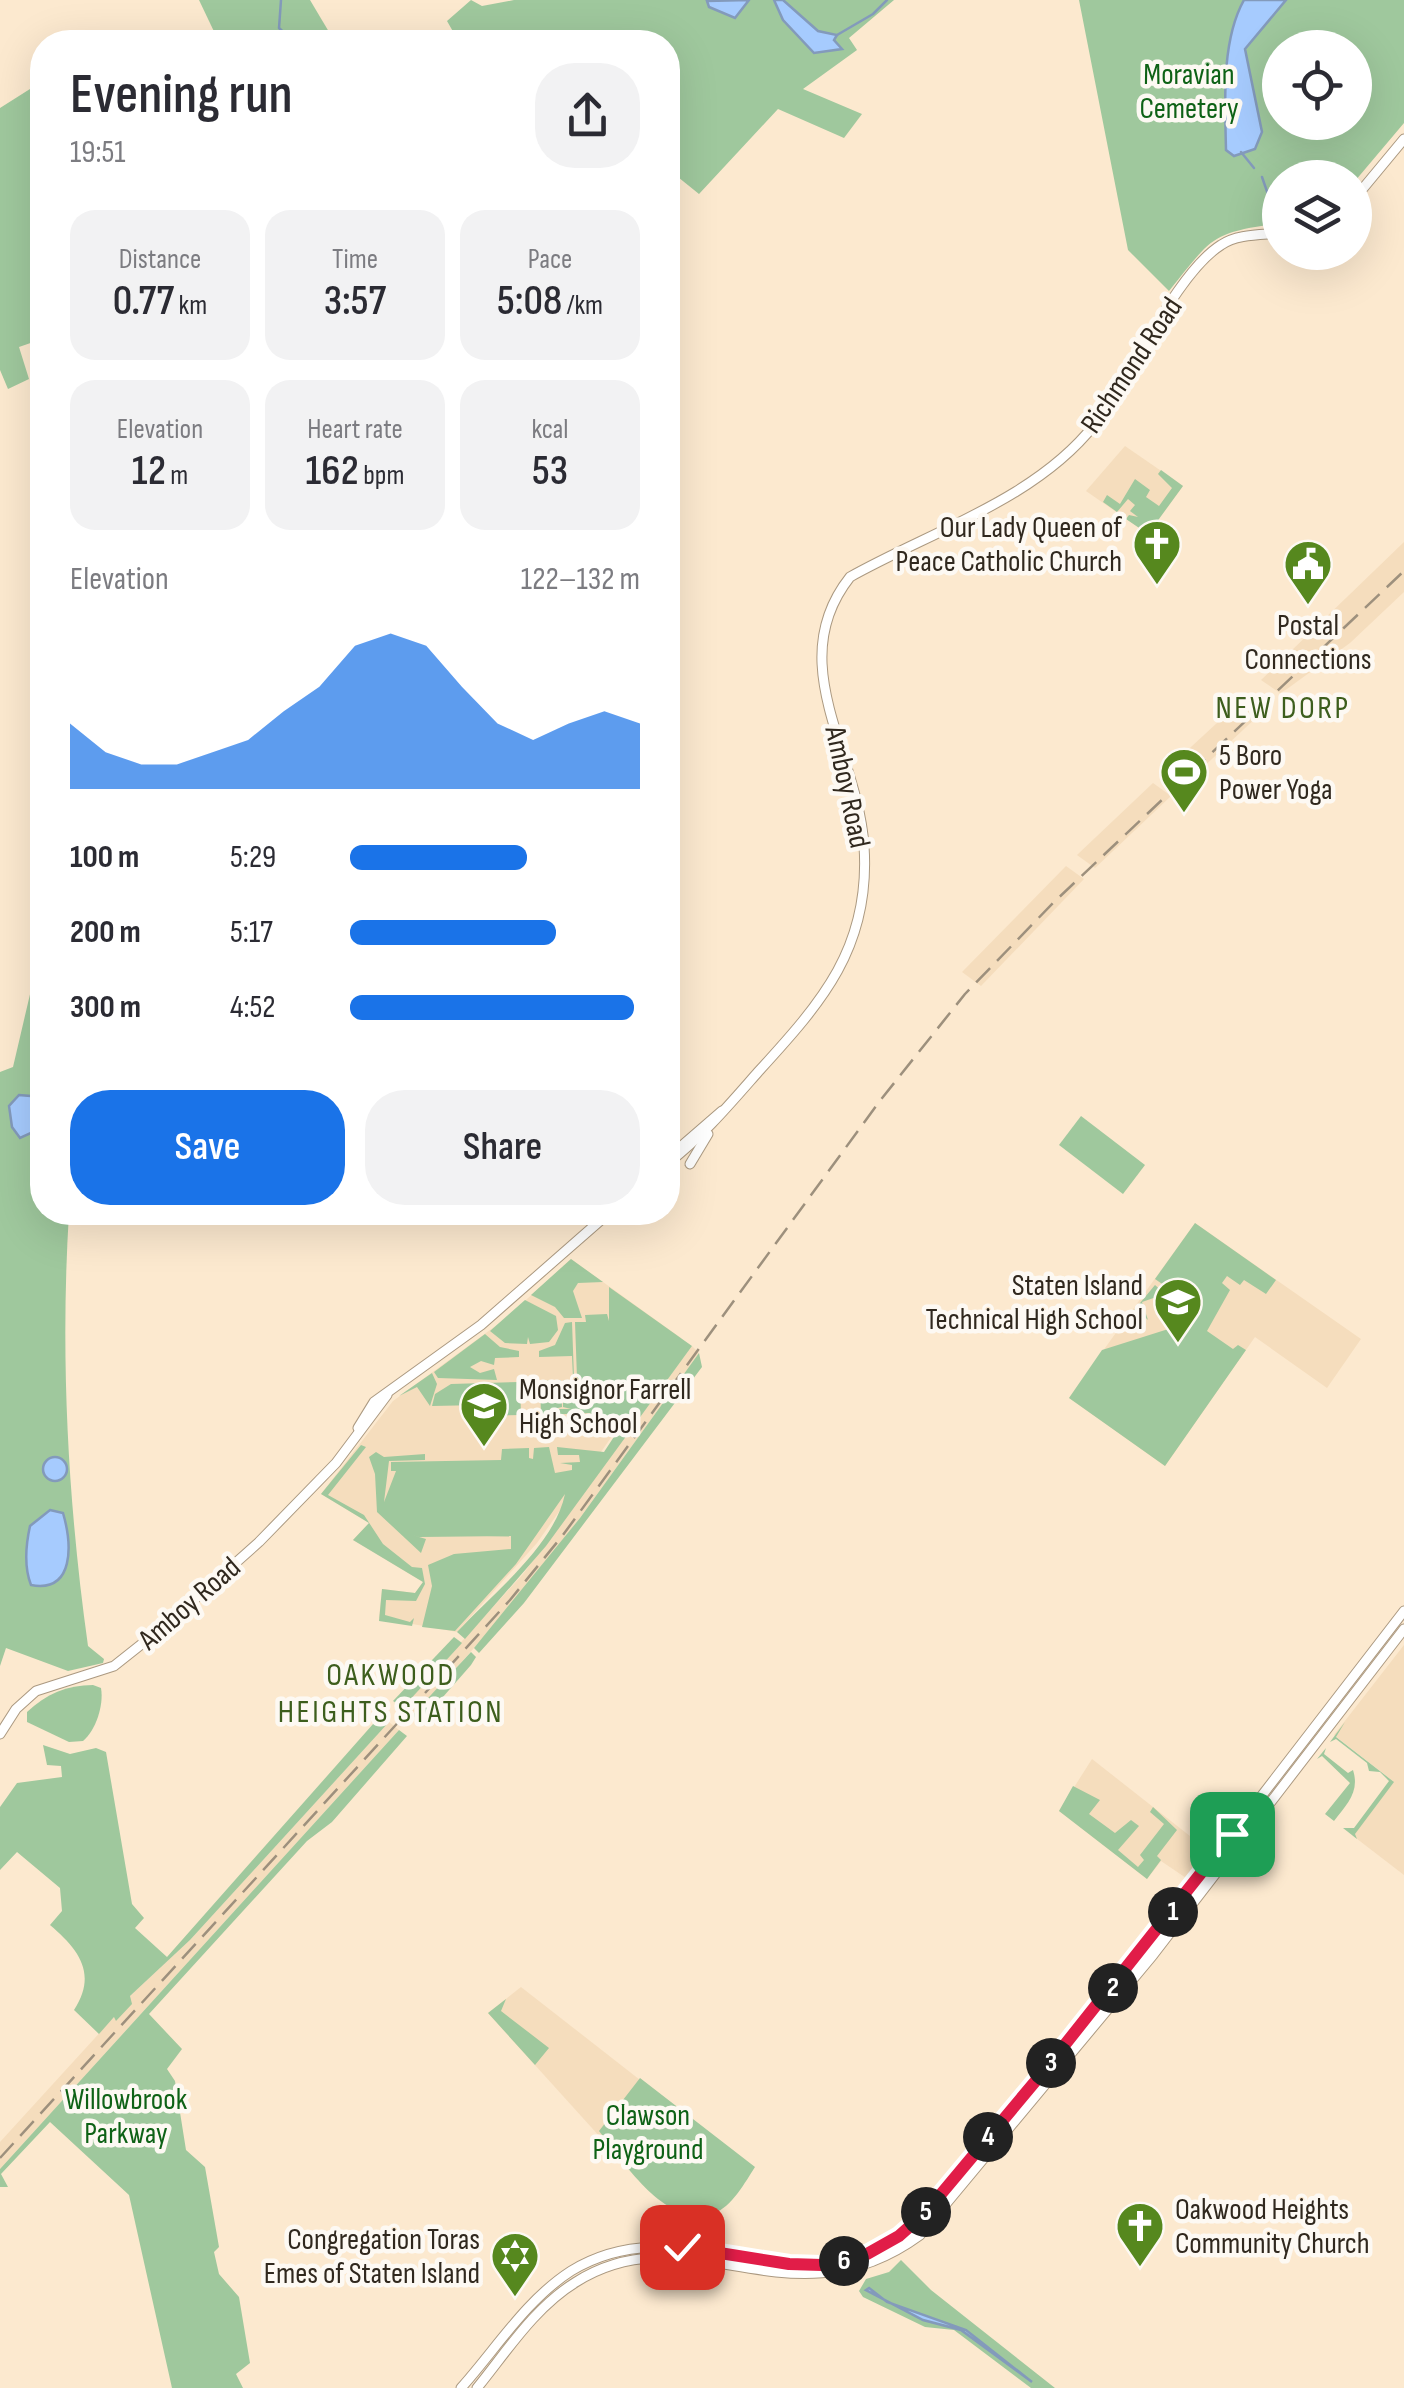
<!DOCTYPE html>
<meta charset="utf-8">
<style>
:root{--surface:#fff;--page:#f2f2f3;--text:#2b2b33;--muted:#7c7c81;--accent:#1a73e8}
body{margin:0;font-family:"Sofia Sans Condensed",sans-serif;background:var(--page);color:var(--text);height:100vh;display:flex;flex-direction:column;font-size:38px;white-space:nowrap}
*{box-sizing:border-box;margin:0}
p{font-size:32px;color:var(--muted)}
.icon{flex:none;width:55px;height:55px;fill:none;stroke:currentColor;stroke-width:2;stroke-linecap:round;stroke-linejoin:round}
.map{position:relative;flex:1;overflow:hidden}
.details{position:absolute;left:30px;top:30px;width:650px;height:1195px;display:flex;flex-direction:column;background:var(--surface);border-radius:40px;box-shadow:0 10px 40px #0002}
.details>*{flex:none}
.tools{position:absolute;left:1262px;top:30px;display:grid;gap:20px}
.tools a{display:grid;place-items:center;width:110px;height:110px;border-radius:50%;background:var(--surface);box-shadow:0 10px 40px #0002;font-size:50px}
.pin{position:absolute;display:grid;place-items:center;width:85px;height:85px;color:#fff;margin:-42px;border-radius:20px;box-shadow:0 5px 15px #0006}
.km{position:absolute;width:50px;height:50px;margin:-25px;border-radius:50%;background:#222;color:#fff;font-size:28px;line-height:50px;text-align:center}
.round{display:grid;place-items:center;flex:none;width:105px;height:105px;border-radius:40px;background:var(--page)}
.summary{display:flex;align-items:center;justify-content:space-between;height:170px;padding:0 40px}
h1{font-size:55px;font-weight:600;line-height:75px}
.stats{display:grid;grid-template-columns:repeat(3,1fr);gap:15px;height:170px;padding:10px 40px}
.stats div{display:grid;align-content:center;border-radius:25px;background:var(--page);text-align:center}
.stats b{font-size:42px;font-weight:600}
.stats small{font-size:28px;font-weight:400}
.stats p{font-size:28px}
.chart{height:280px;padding:20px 40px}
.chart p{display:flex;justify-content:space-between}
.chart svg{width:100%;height:180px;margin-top:10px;fill:var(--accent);opacity:.7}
.button{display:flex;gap:20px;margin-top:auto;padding:20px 40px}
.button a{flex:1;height:115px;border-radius:40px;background:var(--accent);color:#fff;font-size:40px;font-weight:600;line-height:115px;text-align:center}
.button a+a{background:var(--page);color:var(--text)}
ul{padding:0 40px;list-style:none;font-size:32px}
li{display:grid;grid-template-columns:160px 120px 1fr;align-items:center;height:75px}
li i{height:25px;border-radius:12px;background:var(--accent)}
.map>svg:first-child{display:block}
</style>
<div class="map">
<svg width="1404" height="2388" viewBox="0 0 1404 2388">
<rect width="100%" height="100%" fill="#fce9cf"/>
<g fill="#f5ddbd">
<path d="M1125 446 1183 486 1148 534 1086 491Z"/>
<path d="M1404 542V592L1350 643 1287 689 1280 693 1261 680Z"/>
<path d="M1244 698 1262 710 1259 715 1183 786 1164 772Z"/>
<path d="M1153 783 1171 796 1095 868 1077 855Z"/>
<path d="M1066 866 1084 879 981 986 962 972Z"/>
<path d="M1195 1223 1361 1339 1327 1388 1255 1337 1165 1466 1069 1398Z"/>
<path d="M571 1259 681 1338 537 1543 457 1632 379 1618 382 1589 415 1593 423 1582 353 1540 369 1523 321 1494 393 1401 505 1319Z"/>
<path d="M692 1346 699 1353 580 1518 500 1619 413 1716 402 1707 523 1574Z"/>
<path d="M1404 1645V1875L1352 1835 1393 1781 1334 1735Z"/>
<path d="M389 1722 399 1730 0 2169V2142L115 2016 116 2020 130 1996 190 1940Z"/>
<path d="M1092 1759 1209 1851 1189 1880 1161 1861 1147 1879 1059 1811Z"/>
<path d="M521 1987 708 2133 648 2190 488 2013Z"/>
</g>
<g fill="#9fc89d" fill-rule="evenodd">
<path d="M199 0H310L335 42H219Z"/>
<path d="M471 0 482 6 514 0H894L849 38 857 50 803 89 862 114 844 138 778 109 699 194 668 169V42H459L447 21Z"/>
<path d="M1079 0H1404V123L1355 181V178H1280V223C1209 233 1213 237 1169 291L1128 250ZM1280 48H1355V122H1280Z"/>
<path d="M30 89 42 95V339L19 347 29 379 8 389 0 370V108Z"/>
<path d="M1161 470 1183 486 1148 534 1126 519 1129 515 1138 517 1130 511 1135 505 1128 499 1117 512 1103 502 1107 495 1120 504 1135 479 1150 490 1146 497 1159 506 1172 488 1158 474Z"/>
<path d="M42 902V1212L69 1213C60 1357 68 1503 88 1646L104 1659 103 1663 68 1671 6 1648 0 1666V1072L13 1067 31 990 35 921Z"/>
<path d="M1081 1116 1145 1165 1123 1194 1059 1145Z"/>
<path d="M1195 1223 1276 1280 1266 1294 1244 1280 1240 1285 1227 1276 1222 1283 1230 1290 1207 1331 1233 1349 1238 1345 1246 1350 1165 1466 1069 1398 1102 1350 1181 1325 1168 1288 1155 1279Z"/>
<path d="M571 1259 603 1282 578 1283 573 1291 582 1318H564L555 1307 531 1295Z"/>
<path d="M1155 1285 1165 1294 1142 1302 1148 1320 1143 1315 1125 1322 1126 1328 1116 1332Z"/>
<path d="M609 1287 692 1346 546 1546 465 1639 457 1632C493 1593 554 1546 565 1494L516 1564 455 1631 422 1627 432 1586 428 1565 454 1554 511 1549V1536L419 1537 402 1532 426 1539 421 1553 377 1512 375 1474 369 1457 376 1452 384 1457 425 1454V1460L389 1461 384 1502 396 1471H391V1462L501 1460 502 1449 529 1448V1458L533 1459 534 1448 549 1447 555 1473 572 1470V1465L560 1463 580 1462 579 1455H558L557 1447 604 1452 621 1426 597 1425 595 1406V1419L590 1413 541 1415 540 1381 561 1380 562 1407 554 1409H571L563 1407V1380H581L577 1378 575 1322H586L585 1315 607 1314 609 1321Z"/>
<path d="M525 1300 556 1316 558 1330 549 1342 530 1344 528 1337 527 1344 505 1343 490 1331Z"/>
<path d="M572 1322 574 1378H573L572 1356 539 1357V1351L555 1345 565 1323Z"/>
<path d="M485 1334 500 1347 519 1351V1357L495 1358 494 1365 481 1361 470 1367 480 1373 494 1369 497 1380 438 1378 434 1372Z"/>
<path d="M699 1353 702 1367 524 1603 479 1653 474 1648 580 1518Z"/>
<path d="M432 1373 437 1384 430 1406 417 1387 399 1396Z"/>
<path d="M520 1382 521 1415 481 1416 480 1405 432 1406 435 1394 451 1384Z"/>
<path d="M361 1445 366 1447 328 1495 364 1515 383 1544 412 1567 422 1568 425 1584 416 1601 386 1600 385 1615 410 1622 414 1618 412 1626 379 1621 382 1589 415 1593 423 1582 353 1540 369 1523 321 1494Z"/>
<path d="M454 1637 462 1643 406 1704 402 1707 393 1701Z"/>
<path d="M471 1652 476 1657 471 1665 421 1722 413 1716 416 1711Z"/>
<path d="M93 1685 101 1688C104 1705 96 1730 83 1741L69 1742 27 1722V1712C46 1694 67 1685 93 1685Z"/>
<path d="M381 1715 389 1722 190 1940 130 1996 132 2004 116 2021 114 2017 99 2034 74 2010C98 1973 78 1949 50 1925L62 1911 60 1888 17 1852 0 1870V1807L17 1783 62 1777 61 1766 47 1765 43 1745 70 1754 96 1748 106 1752 132 1904 144 1918 135 1928 167 1957Z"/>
<path d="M1345 1722 1336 1737 1394 1782 1355 1834 1357 1839 1343 1828H1354L1389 1781 1380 1772 1369 1771 1367 1763 1336 1739 1330 1742Z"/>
<path d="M399 1730 407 1736 332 1822 307 1841 149 2014 182 2049 167 2069 175 2081 186 2150 205 2167 219 2247 214 2252 219 2274 239 2297 250 2363 236 2374 243 2388H172L129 2195 50 2122 1 2174 8 2187H0V2169Z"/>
<path d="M1326 1748 1324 1754 1348 1773 1353 1770C1360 1792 1347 1804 1334 1821L1325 1814 1350 1783 1322 1756 1317 1759Z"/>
<path d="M1073 1786 1100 1800 1089 1814 1115 1833 1131 1820 1139 1826 1118 1850 1138 1867 1144 1860 1140 1855 1164 1824 1150 1812 1153 1807 1177 1830 1157 1856 1161 1860 1147 1879 1059 1811Z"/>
<path d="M506 1999 501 2011 549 2048 535 2065 488 2013Z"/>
<path d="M640 2078 755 2167C746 2181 731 2208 714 2213 666 2230 624 2162 599 2131Z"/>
<path d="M901 2260 931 2290 1055 2388H1031L954 2330 925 2327 863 2297 859 2291 866 2279 889 2272ZM869 2288 887 2302 966 2330 1032 2382 961 2330 923 2320 867 2290Z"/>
</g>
<g fill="#a6cbfe" stroke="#839abb" stroke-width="2.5">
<path d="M749 0 735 18 709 7 707 1Z"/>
<path d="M774 0H783L818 31 837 35 834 40 842 49 814 53 783 20Z"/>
<path d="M1244 0H1286L1245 49 1262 132 1255 149 1234 156 1226 150C1225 103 1221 41 1244 0Z"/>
<path d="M19 1095 42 1097V1128L20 1138 12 1127 9 1106Z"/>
<circle cx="55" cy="1469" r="12"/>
<path d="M50 1510 63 1513C72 1544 75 1593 31 1585 24 1567 26 1544 30 1526Z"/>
<path d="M869 2288 887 2302 966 2330 1032 2382 961 2330 923 2320 866 2290Z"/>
</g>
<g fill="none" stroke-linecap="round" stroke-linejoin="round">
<g stroke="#839abb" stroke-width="2.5">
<path d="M281 0 279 28 294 42"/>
<path d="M837 35 873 14 887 0"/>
<path d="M1241 152 1254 168"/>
<path d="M1262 177 1278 223"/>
<path d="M1279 244V245"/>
</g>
<g stroke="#ab9981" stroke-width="11">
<g id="secondary">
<path d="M1355 198 1404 139"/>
<path d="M677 1150 722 1111"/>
<path d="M668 1163C703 1136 729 1105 758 1072 822 1002 871 947 864 846 858 752 782 663 850 577 930 532 1036 499 1094 425 1131 379 1174 275 1221 245 1237 234 1261 235 1280 233"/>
<path d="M690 1164 708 1134"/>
<path d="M358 1428 374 1402 481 1325 610 1212"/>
<path d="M0 1734 16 1709 36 1691 114 1666 167 1624 259 1542 336 1463 387 1395"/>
</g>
</g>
<g stroke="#ab9981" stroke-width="11">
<g id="primary">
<path d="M461 2388C496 2349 526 2300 571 2271 685 2201 795 2316 909 2229L1146 1946 1404 1611"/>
<path d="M477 2388C507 2351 535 2307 576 2282 690 2210 790 2330 920 2235L1153 1955 1404 1629"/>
</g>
</g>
<use href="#secondary" stroke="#fff" stroke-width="9"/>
<use href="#primary" stroke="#fff" stroke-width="9"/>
<path stroke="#9d907d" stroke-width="2.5" stroke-dasharray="20 10" stroke-linecap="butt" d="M0 2158 510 1600 563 1535 879 1102 965 994 1053 903 1404 571"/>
</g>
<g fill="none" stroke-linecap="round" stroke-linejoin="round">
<g stroke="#fff" stroke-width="20">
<path id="route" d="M682 2247 789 2264 822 2265 867 2254 899 2236 926 2212 1044 2071 1232 1834"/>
</g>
<use href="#route" stroke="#e11d48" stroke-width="12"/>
</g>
<defs>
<g id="church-pin" transform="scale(2.5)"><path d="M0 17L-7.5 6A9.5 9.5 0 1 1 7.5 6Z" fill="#56881e" stroke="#fdf9f3"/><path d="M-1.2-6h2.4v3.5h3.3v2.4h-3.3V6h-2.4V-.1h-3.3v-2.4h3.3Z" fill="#fff"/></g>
<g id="civic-pin" transform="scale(2.5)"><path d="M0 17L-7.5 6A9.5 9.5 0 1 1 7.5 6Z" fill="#56881e" stroke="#fdf9f3"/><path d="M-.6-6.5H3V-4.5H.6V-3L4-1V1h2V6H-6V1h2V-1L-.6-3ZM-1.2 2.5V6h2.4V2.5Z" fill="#fff"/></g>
<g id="stadium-pin" transform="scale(2.5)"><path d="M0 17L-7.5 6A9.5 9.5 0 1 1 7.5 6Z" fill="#56881e" stroke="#fdf9f3"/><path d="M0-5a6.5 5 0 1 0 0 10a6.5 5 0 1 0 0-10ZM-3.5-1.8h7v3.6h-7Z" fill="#fff"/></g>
<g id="school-pin" transform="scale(2.5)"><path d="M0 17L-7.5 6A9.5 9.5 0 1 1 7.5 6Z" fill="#56881e" stroke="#fdf9f3"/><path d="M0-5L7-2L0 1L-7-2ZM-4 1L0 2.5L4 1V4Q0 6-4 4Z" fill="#fff"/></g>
<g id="synagogue-pin" transform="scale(2.5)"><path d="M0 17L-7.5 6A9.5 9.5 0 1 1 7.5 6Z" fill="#56881e" stroke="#fdf9f3"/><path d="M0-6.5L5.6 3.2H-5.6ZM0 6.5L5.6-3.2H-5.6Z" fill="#fff"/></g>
</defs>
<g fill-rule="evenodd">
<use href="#church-pin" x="1157" y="544"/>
<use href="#civic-pin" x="1308" y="564"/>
<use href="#stadium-pin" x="1184" y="772"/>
<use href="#school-pin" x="1178" y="1302"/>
<use href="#school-pin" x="484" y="1406"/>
<use href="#church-pin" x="1140" y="2226"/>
<use href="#synagogue-pin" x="515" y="2256"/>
</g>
<g text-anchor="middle" stroke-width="9" stroke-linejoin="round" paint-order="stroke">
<g font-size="30" fill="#0e6216" stroke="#fdf9f3">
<text x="1189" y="84">Moravian<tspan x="1189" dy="34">Cemetery</tspan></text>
<text x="126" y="2109">Willowbrook<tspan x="126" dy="34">Parkway</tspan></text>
<text x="648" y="2125">Clawson<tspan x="648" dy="34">Playground</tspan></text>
</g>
<g font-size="30" fill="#30281e" stroke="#fdf9f3">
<text transform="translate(1131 365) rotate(-56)" y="10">Richmond Road</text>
<text transform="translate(848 787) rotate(78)" y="10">Amboy Road</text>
<text transform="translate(189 1603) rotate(-41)" y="10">Amboy Road</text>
</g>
<g font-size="30" fill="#30281e" stroke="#fdf9f3" text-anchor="end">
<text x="1122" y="537">Our Lady Queen of<tspan x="1122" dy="34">Peace Catholic Church</tspan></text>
<text x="1308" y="635" text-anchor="middle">Postal<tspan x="1308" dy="34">Connections</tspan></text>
<text x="1219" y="765" text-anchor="start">5 Boro<tspan x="1219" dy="34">Power Yoga</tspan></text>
<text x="1143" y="1295">Staten Island<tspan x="1143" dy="34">Technical High School</tspan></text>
<text x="519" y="1399" text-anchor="start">Monsignor Farrell<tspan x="519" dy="34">High School</tspan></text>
<text x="1175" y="2219" text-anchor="start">Oakwood Heights<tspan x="1175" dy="34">Community Church</tspan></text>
<text x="480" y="2249">Congregation Toras<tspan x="480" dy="34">Emes of Staten Island</tspan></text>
</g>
<g font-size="32" letter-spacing="2.5" fill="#3d5e1d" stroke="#fdf9f3">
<text x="1283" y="718">NEW DORP</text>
<text x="391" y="1685">OAKWOOD<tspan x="391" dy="37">HEIGHTS STATION</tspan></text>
</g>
</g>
</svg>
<div class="tools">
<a><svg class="icon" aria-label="locate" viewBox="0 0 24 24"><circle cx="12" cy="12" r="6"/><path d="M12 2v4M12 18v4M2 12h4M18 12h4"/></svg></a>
<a><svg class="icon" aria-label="layers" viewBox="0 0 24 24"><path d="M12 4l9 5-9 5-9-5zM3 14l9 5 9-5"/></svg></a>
</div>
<div class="pin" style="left:1232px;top:1834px;background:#1e9e55"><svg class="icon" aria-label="arrive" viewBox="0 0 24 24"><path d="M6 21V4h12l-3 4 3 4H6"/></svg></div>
<div class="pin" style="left:682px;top:2247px;background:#d93025"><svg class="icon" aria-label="check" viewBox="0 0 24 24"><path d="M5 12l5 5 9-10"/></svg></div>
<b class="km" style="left:1173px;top:1912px">1</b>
<b class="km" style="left:1113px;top:1988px">2</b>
<b class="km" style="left:1051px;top:2063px">3</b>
<b class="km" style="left:988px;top:2137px">4</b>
<b class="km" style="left:926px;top:2212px">5</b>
<b class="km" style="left:844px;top:2261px">6</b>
<section class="details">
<div class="summary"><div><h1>Evening run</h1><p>19:51</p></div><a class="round"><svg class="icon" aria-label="share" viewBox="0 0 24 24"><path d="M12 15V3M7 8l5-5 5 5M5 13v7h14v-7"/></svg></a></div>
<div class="stats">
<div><p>Distance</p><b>0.77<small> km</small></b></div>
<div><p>Time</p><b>3:57</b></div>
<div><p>Pace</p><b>5:08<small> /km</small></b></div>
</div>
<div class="stats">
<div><p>Elevation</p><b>12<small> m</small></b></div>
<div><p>Heart rate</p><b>162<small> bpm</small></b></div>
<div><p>kcal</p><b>53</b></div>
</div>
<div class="chart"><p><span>Elevation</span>122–132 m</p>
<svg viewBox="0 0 160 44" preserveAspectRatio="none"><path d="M0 44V28L10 35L20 38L30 38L40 35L50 32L60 25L70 19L80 9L90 6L100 9L110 19L120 28L130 32L140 28L150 25L160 28V44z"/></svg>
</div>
<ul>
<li><b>100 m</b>5:29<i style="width:61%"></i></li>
<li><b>200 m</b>5:17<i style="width:71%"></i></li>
<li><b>300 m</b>4:52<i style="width:98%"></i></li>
</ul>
<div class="button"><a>Save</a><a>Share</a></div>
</section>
</div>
